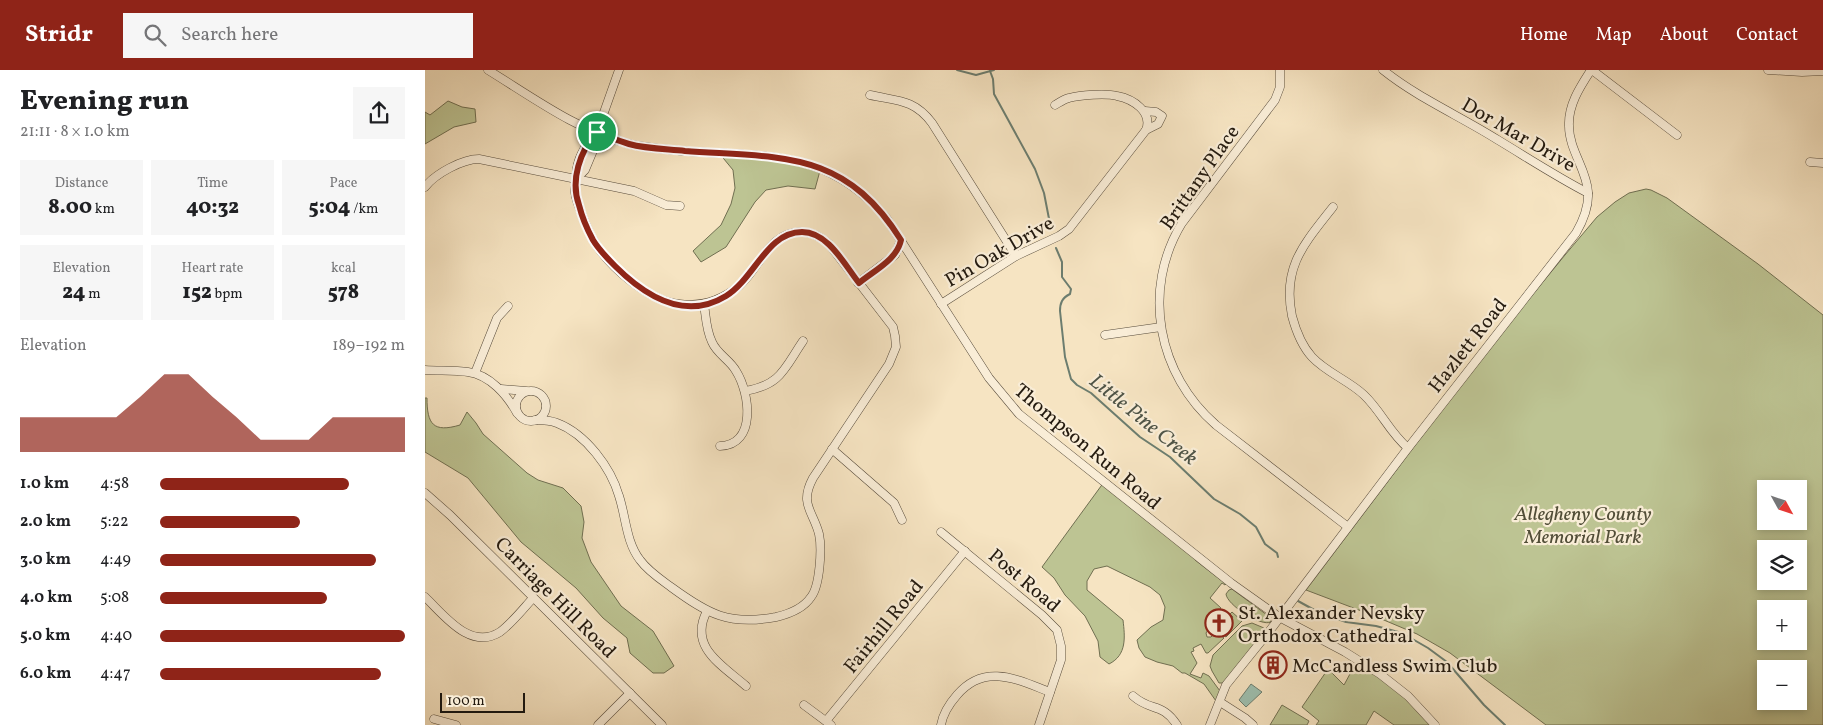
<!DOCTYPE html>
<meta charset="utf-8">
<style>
:root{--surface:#fff;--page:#f6f6f6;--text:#202124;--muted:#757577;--accent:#8f2418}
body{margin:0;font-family:Vollkorn,serif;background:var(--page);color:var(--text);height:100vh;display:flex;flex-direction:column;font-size:19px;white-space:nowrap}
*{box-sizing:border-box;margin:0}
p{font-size:16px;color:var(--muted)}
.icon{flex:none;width:28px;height:28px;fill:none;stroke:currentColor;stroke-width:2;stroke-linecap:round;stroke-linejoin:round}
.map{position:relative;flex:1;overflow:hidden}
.side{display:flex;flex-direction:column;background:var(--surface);width:425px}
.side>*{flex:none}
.needle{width:32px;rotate:130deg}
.buttons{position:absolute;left:1332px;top:410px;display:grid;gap:10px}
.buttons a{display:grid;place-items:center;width:50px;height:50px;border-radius:0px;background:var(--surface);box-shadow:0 2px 8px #0003;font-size:25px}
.scale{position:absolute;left:15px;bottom:12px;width:85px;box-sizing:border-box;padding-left:5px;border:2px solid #231a0f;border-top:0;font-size:14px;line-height:18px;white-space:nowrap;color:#231a0f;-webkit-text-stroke:4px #f9edd7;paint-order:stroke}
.pin{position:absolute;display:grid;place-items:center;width:42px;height:42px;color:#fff;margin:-21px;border:2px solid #fff;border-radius:50%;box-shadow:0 1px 5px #0007}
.round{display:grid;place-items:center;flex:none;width:52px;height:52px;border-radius:0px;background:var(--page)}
.overview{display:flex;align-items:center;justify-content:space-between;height:85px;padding:0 20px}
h1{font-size:28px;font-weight:800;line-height:38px}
.metrics{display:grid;grid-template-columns:repeat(3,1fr);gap:8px;height:85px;padding:5px 20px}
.metrics div{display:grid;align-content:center;border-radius:0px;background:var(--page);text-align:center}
.metrics b{font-size:21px;font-weight:800}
.metrics small{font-size:14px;font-weight:400}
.metrics p{font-size:14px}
.chart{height:140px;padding:10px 20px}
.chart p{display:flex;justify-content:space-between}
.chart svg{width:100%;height:90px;margin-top:5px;fill:var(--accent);opacity:.7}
ul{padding:0 20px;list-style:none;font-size:16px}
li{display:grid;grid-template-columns:80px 60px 1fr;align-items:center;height:38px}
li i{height:12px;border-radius:6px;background:var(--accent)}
header{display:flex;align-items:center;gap:30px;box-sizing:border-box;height:70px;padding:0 25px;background:var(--accent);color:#fff}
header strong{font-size:24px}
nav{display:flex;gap:28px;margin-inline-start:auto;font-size:18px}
.search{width:350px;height:45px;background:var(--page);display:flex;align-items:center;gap:12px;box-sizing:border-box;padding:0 18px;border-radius:0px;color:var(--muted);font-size:19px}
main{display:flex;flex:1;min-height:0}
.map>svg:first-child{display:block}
</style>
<header>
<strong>Stridr</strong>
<div class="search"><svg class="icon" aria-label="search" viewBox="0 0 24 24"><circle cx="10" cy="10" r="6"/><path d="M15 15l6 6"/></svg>Search here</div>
<nav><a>Home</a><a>Map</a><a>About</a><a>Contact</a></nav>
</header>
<main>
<section class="side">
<div class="overview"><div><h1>Evening run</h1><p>21:11 · 8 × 1.0 km</p></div><a class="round"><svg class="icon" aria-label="share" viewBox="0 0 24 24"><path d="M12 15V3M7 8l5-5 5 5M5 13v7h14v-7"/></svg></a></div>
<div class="metrics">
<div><p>Distance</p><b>8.00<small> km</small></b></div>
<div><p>Time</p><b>40:32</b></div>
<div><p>Pace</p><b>5:04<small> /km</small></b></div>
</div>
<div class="metrics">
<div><p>Elevation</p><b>24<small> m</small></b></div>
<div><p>Heart rate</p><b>152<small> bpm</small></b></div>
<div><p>kcal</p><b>578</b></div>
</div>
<div class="chart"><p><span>Elevation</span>189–192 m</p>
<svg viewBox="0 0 160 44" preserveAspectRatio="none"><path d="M0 44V27L10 27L20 27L30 27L40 27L50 17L60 6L70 6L80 17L90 27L100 38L110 38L120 38L130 27L140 27L150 27L160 27V44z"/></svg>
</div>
<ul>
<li><b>1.0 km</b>4:58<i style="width:77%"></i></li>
<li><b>2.0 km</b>5:22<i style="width:57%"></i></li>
<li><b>3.0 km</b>4:49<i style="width:88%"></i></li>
<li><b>4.0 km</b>5:08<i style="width:68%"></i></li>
<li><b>5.0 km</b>4:40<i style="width:100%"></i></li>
<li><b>6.0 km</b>4:47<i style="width:90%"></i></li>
</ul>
</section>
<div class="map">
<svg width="1398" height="655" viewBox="0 0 1398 655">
<rect width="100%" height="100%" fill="#f6e4c2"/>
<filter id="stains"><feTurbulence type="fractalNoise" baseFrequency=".004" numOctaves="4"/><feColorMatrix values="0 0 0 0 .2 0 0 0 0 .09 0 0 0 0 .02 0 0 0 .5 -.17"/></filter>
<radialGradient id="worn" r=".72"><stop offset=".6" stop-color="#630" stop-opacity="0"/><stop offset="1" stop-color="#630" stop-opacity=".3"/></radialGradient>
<g fill="#bdc493" stroke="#706f51" fill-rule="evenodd">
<path d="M23 31 37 37 50 39 51 52 29 57 0 74V42L5 45Z"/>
<path d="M294 83 349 87 396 97 390 119 363 116 341 120 330 132 301 177 276 192 268 181 296 155 306 134 310 118 308 100Z"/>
<path d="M1221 119 1226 120 1242 128 1333 194 1398 245V655H1121L1025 583 992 564 947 545 881 520 1058 285 1140 185 1172 147 1190 132 1204 123ZM1341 419H1374V451H1341ZM1341 479H1374V511H1341ZM1341 539H1374V571H1341ZM1341 599H1374V631H1341Z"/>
<path d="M0 328H2C2 354 8 363 35 355L42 342 51 353 58 364 102 403 113 410 138 418 156 436 159 452 157 468 166 492 196 536 228 561 249 596 239 603H228L205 583 202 568 178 548 151 518 96 472 43 408 0 382Z"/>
<path d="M679 412 772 487 770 490 801 514 800 515 797 513 785 528 796 538 781 558 783 560 781 563 782 567H786L789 564 792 567 794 564 799 568 783 583H781L776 574 768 578 769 581 766 582 772 593 765 604 776 608 778 603 784 606 795 621 791 631 779 614 760 603H757L748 596 732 592 720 587 714 578 712 570 726 557 738 550 740 537 735 525 725 517 682 496 669 499 662 511V520L698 550C700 567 702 585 684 594L675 587 673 571 660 546 640 525 629 508 617 497Z"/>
<path d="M807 519 842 545 846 552C836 557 802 535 801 524L804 520Z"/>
<path d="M807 542 817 551 801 567 795 563 797 560 796 559 800 554 802 555 808 547 805 544Z"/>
<path d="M827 553 839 558 840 562 798 613H794L787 601 785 596 788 585 817 556Z"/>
<path d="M933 589 945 596 1010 655H969L949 641 941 655H891L894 651 877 637 903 599 919 615Z"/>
<path d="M857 635 884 651 882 655H845Z"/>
</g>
<path fill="#9dbfaf" stroke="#6c7d6f" d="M826 614 837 622 821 637 814 630Z"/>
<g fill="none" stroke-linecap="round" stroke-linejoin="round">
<g stroke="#6c7d6f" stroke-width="2">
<path d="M532 0 551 5 569 0"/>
<path d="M565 1 568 9 569 24 610 99 619 123 626 159"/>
<path d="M631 178 637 192V207L646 219 645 224C637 228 635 233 635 241L640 287 646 309 652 315 666 323 715 367 745 387 789 429 815 444 831 457 840 474 852 483 853 487"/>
<path d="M873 531 893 542 921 552 951 556 977 563 1003 578 1022 592 1059 635 1080 655"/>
</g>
<g stroke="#584c3c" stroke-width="9">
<g id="minor">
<path d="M63 0C107 27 153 61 204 74 222 78 240 79 257 81 341 87 403 78 462 149L564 308 594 344 806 513 854 547 920 582 955 604 983 626 1010 655"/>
<path d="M855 0V17L850 30 757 153C716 220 733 305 791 355L923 457"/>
<path d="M958 0C993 28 1035 46 1073 70 1103 88 1132 107 1163 123"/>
<path d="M1167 0 1252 65"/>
<path d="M1343 0 1377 2 1398 1"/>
<path d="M445 25C472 31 489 29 507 53L591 186"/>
<path d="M720 41 731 42 737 46 733 54 721 60"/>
<path d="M1385 92 1398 93"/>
<path d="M152 108 160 100 170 76 172 62 194 0"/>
<path d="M0 117C10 104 37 89 54 89L209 121 241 135 255 136"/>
<path d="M908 137C879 174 857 197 867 246 871 261 876 275 887 287 902 303 923 310 939 325 956 341 965 363 983 378"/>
<path d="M433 213 470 185 476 170"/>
<path d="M279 234C281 247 281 260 287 272 292 284 305 290 311 301 325 323 332 375 295 376"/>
<path d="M516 234 591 186 634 166 644 159 721 60C728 42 708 29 692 26 681 23 655 25 644 28 639 29 635 32 630 35"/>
<path d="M680 265 736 257"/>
<path d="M0 300C14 301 29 300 43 302 65 305 82 325 92 343"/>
<path d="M50 303 72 248 83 236"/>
<path d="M76 319 101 321"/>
<path d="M320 321C356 315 359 299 378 271"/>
<circle cx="106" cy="336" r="15"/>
<path d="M110 350C118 350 125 350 132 353 161 364 186 398 194 426 201 447 201 472 215 490 223 501 235 509 246 517 283 544 304 556 351 547 364 544 378 539 386 527 395 516 397 478 394 464 388 441 374 434 388 408L464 294 471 277 470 266 468 257 404 174C396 167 388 162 377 162 344 161 335 198 314 216 296 231 277 237 254 234 224 231 186 198 170 173 164 164 160 153 156 142 154 136 150 128 150 121 150 117 151 113 152 109 153 106 152 102 152 98 154 85 163 71 172 62"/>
<path d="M407 379 469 433 477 450"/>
<path d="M0 423 25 445 237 655"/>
<path d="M516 462 617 545 632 560 636 576V590L614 655"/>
<path d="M0 527C19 545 45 581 75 562 87 553 98 539 108 528"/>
<path d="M282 541C263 577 297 595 321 616"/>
<path d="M708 626C726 642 737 632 752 655"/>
<path d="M795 632 820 648 828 655"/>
<path d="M379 635 406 655"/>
<path d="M9 649 31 655"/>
<path d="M401 651 540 481"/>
<path d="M173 655 205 623"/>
<path d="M516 655C518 643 525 633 532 625 560 592 593 610 625 622"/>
<path d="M785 655 801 615 846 559 983 378 1151 163C1158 151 1164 136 1163 122 1162 100 1144 80 1144 56 1143 35 1155 17 1166 0"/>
</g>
</g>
<use href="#minor" stroke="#f9edd7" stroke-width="8"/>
</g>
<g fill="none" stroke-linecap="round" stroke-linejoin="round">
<g stroke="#fff" stroke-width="10">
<path id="route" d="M172 62C182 66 193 71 204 74 222 79 242 79 260 81 356 88 419 79 476 170 472 190 448 201 434 213 419 194 403 162 377 162 342 162 330 208 301 226 260 251 220 226 190 196 182 188 174 180 168 170 162 159 157 147 154 135 145 110 155 81 172 62Z"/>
</g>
<use href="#route" stroke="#8f2418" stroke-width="6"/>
</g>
<defs>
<g id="church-ring" transform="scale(1.4375)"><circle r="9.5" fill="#f9edd7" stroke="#8f2418" stroke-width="1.5"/><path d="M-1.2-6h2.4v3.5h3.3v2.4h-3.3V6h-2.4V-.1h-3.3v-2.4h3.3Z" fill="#8f2418"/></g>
<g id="building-ring" transform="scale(1.4375)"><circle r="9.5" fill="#f9edd7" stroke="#8f2418" stroke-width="1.5"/><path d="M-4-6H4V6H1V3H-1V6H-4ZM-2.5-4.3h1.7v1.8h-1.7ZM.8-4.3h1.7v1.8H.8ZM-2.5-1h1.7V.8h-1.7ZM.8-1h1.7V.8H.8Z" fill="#8f2418"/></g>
</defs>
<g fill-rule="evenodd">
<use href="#church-ring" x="794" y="553"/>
<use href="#building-ring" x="848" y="595"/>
</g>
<g text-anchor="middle" stroke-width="4.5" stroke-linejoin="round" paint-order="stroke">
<g font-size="20" fill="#231a0f" stroke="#f9edd7">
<text transform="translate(1094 64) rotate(30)" y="7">Dor Mar Drive</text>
<text transform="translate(774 107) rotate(-55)" y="7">Brittany Place</text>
<text transform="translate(574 181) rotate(-30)" y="7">Pin Oak Drive</text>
<text transform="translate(1042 275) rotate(-52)" y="7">Hazlett Road</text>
<text transform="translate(663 376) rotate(40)" y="7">Thompson Run Road</text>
<text transform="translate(600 510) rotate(40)" y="7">Post Road</text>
<text transform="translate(131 527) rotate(45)" y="7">Carriage Hill Road</text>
<text transform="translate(458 556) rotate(-51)" y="7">Fairhill Road</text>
</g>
<g font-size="20" font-style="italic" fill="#514d37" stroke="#f9edd7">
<text x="1158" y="450">Allegheny County<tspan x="1158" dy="23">Memorial Park</tspan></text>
</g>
<g font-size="20" fill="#231a0f" stroke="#f9edd7" text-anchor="start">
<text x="813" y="549">St. Alexander Nevsky<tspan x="813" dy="23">Orthodox Cathedral</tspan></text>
<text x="867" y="602">McCandless Swim Club</text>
</g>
<g font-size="21" font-style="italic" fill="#4e5447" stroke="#f9edd7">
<text transform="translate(719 349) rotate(39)" y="7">Little Pine Creek</text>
</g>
</g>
<rect width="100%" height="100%" filter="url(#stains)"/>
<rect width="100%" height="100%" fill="url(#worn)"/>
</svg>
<div class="buttons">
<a><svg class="needle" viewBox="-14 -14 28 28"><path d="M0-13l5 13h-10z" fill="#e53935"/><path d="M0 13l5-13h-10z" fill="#757577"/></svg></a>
<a><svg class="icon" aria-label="layers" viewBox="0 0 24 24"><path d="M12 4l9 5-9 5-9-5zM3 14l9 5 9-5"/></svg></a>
<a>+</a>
<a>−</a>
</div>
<div class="scale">100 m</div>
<div class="pin" style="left:172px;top:62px;background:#1e9e55"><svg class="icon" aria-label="arrive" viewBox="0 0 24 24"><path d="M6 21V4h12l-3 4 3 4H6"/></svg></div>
</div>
</main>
